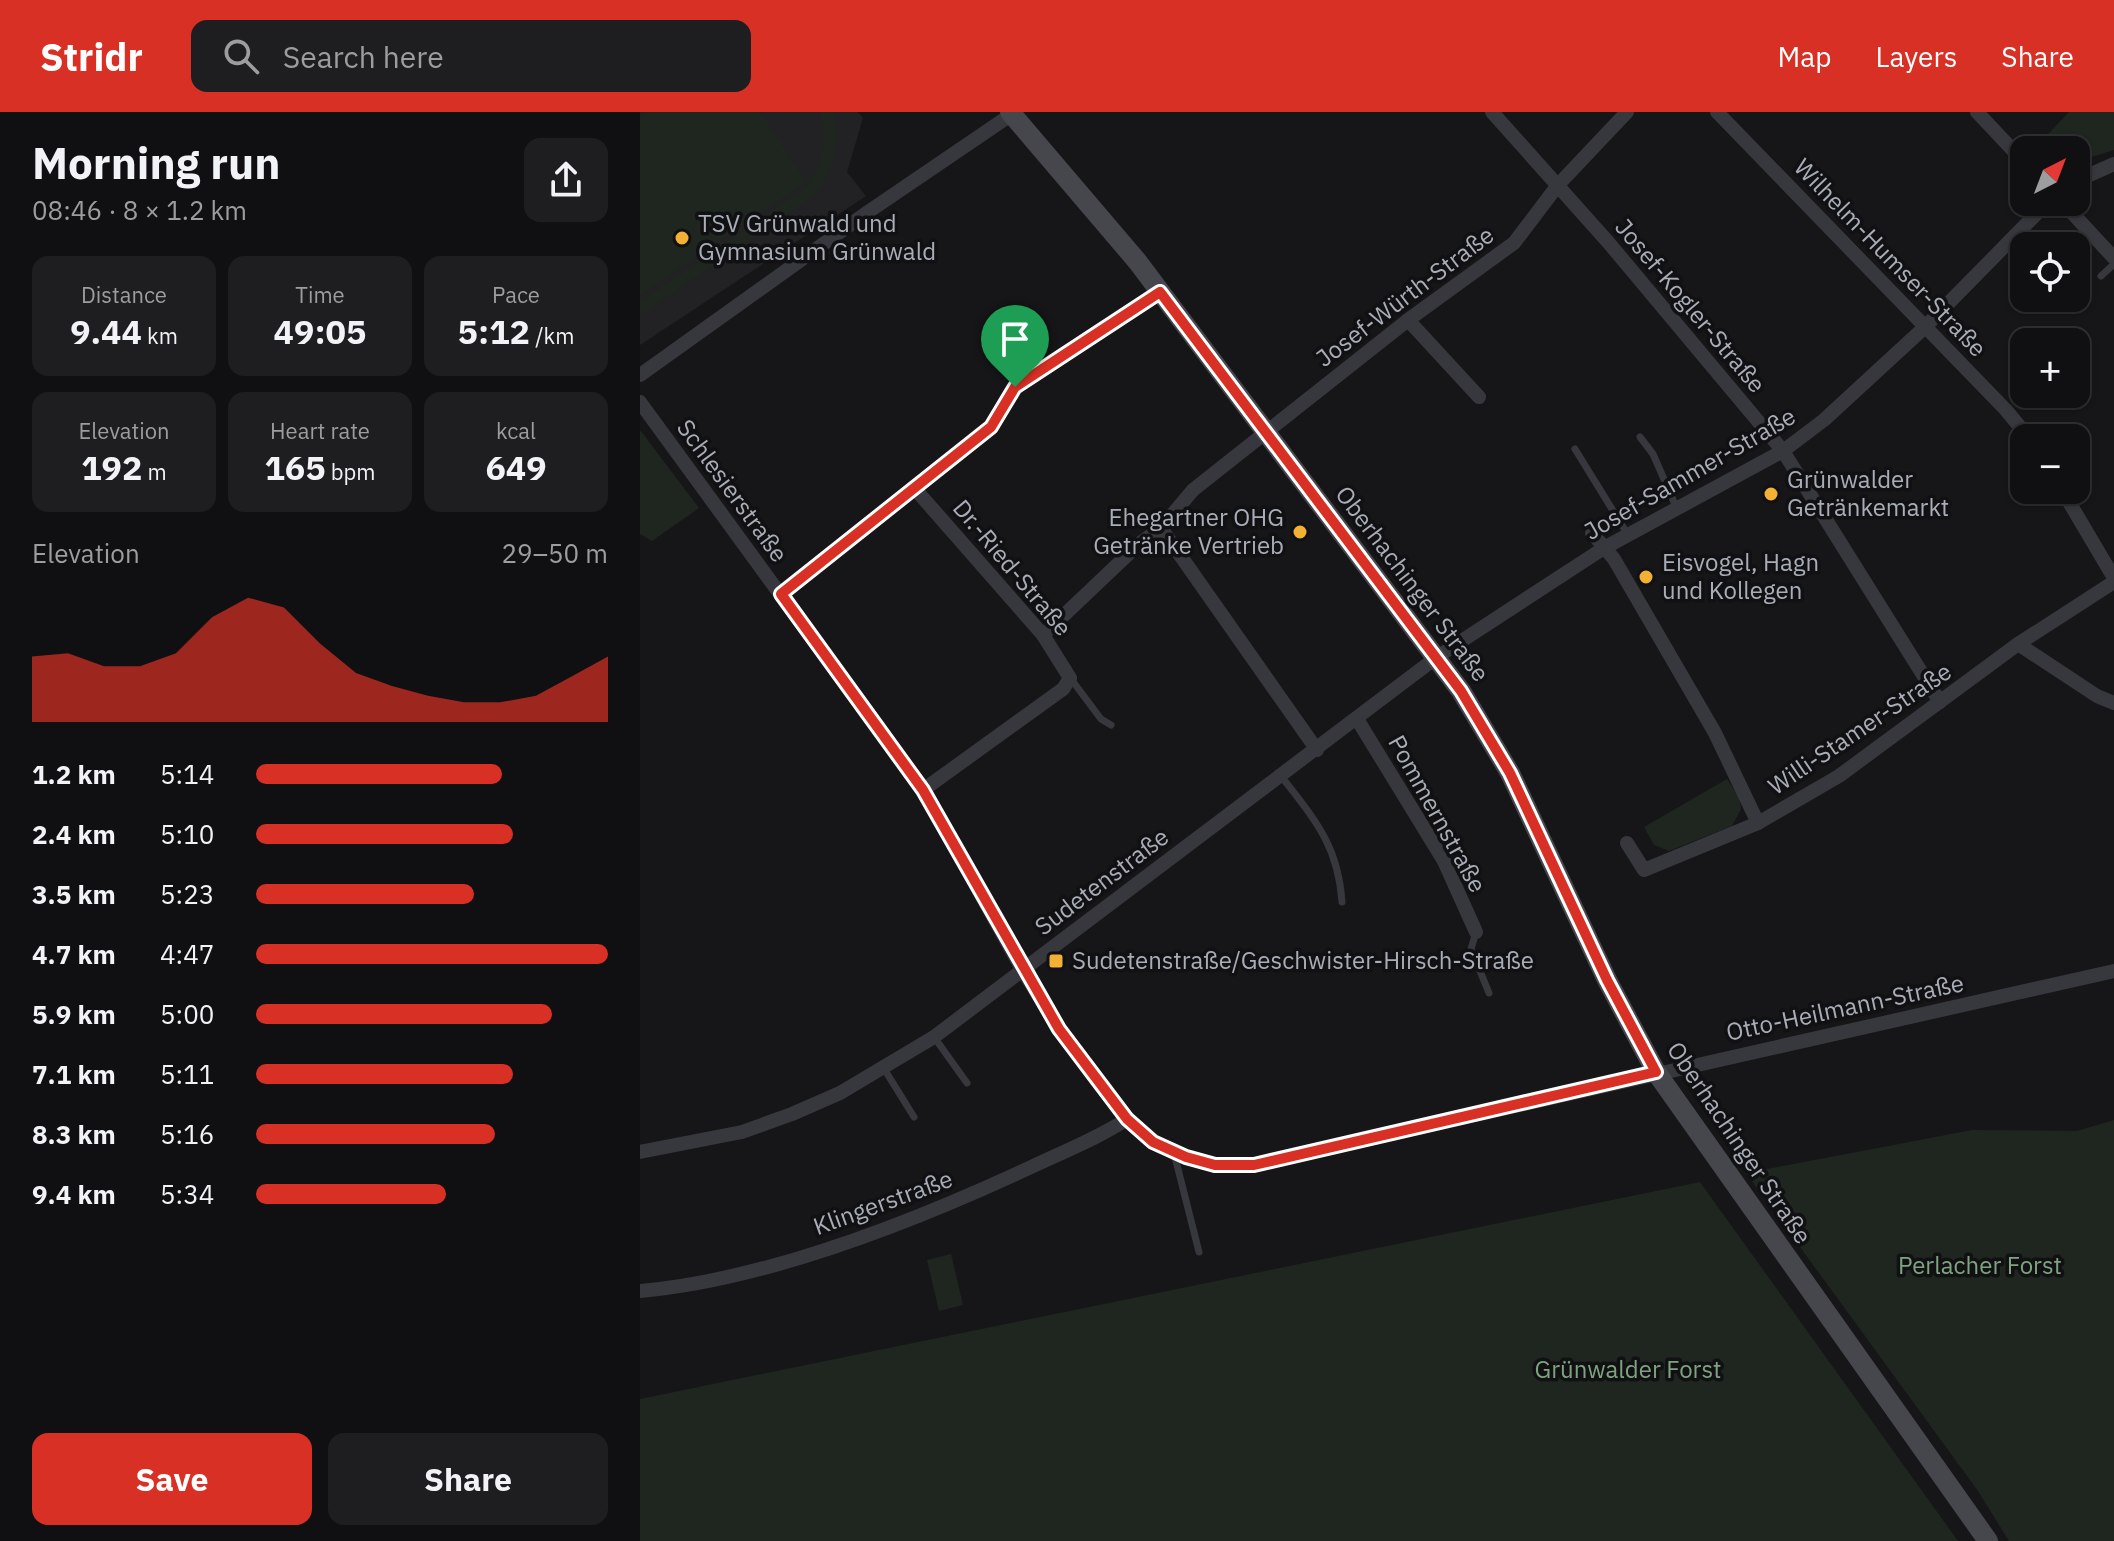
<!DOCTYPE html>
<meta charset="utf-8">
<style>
:root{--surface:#101012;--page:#1e1e20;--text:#f1f3f6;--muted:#9c9d9f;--line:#303032;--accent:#d93025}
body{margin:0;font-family:"IBM Plex Sans",sans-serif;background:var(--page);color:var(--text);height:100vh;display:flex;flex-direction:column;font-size:30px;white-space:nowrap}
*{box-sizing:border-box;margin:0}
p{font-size:26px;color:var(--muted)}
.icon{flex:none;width:44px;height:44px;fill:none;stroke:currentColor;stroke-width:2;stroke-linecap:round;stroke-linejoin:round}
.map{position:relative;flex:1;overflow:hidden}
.side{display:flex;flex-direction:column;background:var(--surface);width:640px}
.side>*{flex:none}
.needle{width:52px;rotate:42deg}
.tools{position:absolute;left:1370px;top:24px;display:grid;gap:16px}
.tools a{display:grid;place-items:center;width:80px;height:80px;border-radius:16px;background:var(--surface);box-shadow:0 2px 6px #0004,0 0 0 2px var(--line);font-size:40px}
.pin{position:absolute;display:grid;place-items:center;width:68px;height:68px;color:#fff;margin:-82px -34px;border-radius:50% 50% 50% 0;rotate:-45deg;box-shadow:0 0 8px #0007}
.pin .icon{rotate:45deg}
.round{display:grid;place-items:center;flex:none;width:84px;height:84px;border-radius:16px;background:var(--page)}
.headline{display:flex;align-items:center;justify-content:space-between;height:136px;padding:0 32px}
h1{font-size:44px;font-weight:700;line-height:60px}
.figures{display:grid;grid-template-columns:repeat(3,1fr);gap:12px;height:136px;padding:8px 32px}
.figures div{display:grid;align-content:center;border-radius:16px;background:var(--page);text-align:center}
.figures b{font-size:34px;font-weight:700}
.figures small{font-size:22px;font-weight:400}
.figures p{font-size:22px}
.chart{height:224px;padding:16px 32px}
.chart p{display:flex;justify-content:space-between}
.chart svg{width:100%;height:144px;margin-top:8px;fill:var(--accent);opacity:.7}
.button{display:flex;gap:16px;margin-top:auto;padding:16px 32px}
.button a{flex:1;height:92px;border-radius:16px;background:var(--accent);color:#fff;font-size:32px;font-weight:700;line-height:92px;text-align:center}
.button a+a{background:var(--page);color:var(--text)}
ul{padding:0 32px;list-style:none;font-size:26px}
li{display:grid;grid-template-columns:128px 96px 1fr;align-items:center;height:60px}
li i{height:20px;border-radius:10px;background:var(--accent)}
header{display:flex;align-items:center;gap:48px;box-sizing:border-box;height:112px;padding:0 40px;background:var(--accent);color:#fff}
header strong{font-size:38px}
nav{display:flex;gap:44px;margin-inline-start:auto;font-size:28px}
.search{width:560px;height:72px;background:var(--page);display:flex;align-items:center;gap:20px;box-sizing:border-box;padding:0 28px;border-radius:16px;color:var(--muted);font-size:30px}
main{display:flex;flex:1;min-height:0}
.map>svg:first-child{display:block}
</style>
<header>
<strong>Stridr</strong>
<div class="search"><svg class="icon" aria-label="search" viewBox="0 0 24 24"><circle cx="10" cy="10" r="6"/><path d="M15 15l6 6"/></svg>Search here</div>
<nav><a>Map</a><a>Layers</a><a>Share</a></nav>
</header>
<main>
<section class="side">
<div class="headline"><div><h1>Morning run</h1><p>08:46 · 8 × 1.2 km</p></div><a class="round"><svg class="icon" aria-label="share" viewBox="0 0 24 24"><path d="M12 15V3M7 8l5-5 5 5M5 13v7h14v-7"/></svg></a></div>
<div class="figures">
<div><p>Distance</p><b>9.44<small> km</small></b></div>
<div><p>Time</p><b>49:05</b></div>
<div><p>Pace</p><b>5:12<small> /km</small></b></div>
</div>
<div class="figures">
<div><p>Elevation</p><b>192<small> m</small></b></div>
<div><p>Heart rate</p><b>165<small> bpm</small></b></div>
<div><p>kcal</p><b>649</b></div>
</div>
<div class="chart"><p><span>Elevation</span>29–50 m</p>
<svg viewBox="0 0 160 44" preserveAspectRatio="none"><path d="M0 44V24L10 23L20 27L30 27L40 23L50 12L60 6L70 9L80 20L90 29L100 33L110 36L120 38L130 38L140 36L150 30L160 24V44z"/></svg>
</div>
<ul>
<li><b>1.2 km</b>5:14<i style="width:70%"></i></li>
<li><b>2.4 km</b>5:10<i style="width:73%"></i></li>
<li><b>3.5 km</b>5:23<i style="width:62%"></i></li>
<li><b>4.7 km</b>4:47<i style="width:100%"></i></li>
<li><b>5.9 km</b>5:00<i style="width:84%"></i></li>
<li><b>7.1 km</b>5:11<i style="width:73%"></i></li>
<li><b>8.3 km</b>5:16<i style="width:68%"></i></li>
<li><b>9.4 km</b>5:34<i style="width:54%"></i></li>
</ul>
<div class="button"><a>Save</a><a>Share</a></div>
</section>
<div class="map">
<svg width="1474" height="1429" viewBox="0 0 1474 1429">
<rect width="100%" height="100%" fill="#161618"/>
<path fill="#222225" d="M0 0H218L223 6 207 60 226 84 0 233Z"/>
<g fill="#1e261f">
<path d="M7 0H120L167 70 0 183V5Z"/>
<path d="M180 0H194C201 31 194 59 175 84L0 204V190L165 76C182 53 188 28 180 0Z"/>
<path d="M1429 0H1474V38L1436 50V38L1394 37Z"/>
<path d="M0 318 59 396 12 429 0 422Z"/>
<path d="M1087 667 1099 685 1101 697 1092 714 1029 739 1014 733 1004 715Z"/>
<path d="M1474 1008V1429H1369L1338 1379 1106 1061 1332 1018 1437 1019Z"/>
<path d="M1060 1070 1318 1429H0V1287Z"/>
<path d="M311 1142 323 1193 299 1199 287 1148Z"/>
</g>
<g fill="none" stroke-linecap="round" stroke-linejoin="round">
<g stroke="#37383d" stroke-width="7">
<path d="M1461 164 1474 152"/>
<path d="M1000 325 1013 342 1037 397"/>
<path d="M935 337 988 423"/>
<path d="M431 567 461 607 471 613"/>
<path d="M641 664C675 708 698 733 702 790"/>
<path d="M836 820 831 837 849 881"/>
<path d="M294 925 327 971"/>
<path d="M243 955 274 1005"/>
<path d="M534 1041 559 1140"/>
</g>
<g stroke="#37383d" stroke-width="14">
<path d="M852 0 968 130 1143 339 1300 590"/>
<path d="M1077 0 1366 298 1389 326"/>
<path d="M1337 0 1384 50"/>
<path d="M1436 69 1474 52"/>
<path d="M1422 90 1474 146"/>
<path d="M768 208 839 285"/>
<path d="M0 263 228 100 375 0"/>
<path d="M0 290 283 678 382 857 419 917 455 967 487 1007 513 1030 546 1045 575 1053H614L1474 859"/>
<path d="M276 378 403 523 430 566 423 577 283 678"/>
<path d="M1422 378 1474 466"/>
<path d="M521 416 677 638"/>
<path d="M952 421 974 447 1075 621 1118 711"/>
<path d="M141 482 351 315 375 275 520 180"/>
<path d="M403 523 499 432 521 416 553 378 768 208 874 131 918 73 987 0"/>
<path d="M1378 532 1457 584 1474 591"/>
<path d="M717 607 804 749 836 820"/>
<path d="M987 731 1004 758 1118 711 1199 664 1378 532 1474 470"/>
<path d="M0 1040 102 1020 152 1002 200 981 294 925 797 545 964 436 1143 339 1184 308 1285 215 1408 90"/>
<path d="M0 1179C126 1168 275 1109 389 1056 422 1040 457 1027 487 1007"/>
</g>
<path stroke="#45474d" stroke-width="20" d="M370 0 497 149 821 579 870 661 967 868 1016 960 1348 1429"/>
</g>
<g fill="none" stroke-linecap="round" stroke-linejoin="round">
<g stroke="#fff" stroke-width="16">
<path id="route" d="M520 180 821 579 870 661 967 868 1016 960 614 1053H575L546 1045 513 1030 487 1007 419 917 283 678 141 482 351 315 375 275Z"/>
</g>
<use href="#route" stroke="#d93025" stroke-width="10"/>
</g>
<g fill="#f2b134" stroke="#111113" stroke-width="3">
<circle cx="42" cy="126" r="8"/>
<circle cx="1131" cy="382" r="8"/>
<circle cx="660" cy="420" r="8"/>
<circle cx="1006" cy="465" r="8"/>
<rect x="408" y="841" width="16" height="16" rx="4"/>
</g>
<g text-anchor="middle" stroke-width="7" stroke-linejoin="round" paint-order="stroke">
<g font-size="24" fill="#a8adb8" stroke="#111113" text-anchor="start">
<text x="58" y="120">TSV Grünwald und<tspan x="58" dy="28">Gymnasium Grünwald</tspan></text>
<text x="1147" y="376">Grünwalder<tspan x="1147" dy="28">Getränkemarkt</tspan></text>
<text x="644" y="414" text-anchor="end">Ehegartner OHG<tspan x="644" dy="28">Getränke Vertrieb</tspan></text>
<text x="1022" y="459">Eisvogel, Hagn<tspan x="1022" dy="28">und Kollegen</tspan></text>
<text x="432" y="857">Sudetenstraße/Geschwister-Hirsch-Straße</text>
</g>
<g font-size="24" fill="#a8adb8" stroke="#111113">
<text transform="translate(1250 146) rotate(46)" y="8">Wilhelm-Humser-Straße</text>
<text transform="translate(765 185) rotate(-37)" y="8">Josef-Würth-Straße</text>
<text transform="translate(1050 194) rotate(50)" y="8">Josef-Kogler-Straße</text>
<text transform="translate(1050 362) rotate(-30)" y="8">Josef-Sammer-Straße</text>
<text transform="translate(92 379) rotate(54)" y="8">Schlesierstraße</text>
<text transform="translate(372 456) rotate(50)" y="8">Dr.-Ried-Straße</text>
<text transform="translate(772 472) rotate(53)" y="8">Oberhachinger Straße</text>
<text transform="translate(1220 617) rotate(-34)" y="8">Willi-Stamer-Straße</text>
<text transform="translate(797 702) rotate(61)" y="8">Pommernstraße</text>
<text transform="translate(462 770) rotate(-37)" y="8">Sudetenstraße</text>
<text transform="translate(1205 896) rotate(-12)" y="8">Otto-Heilmann-Straße</text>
<text transform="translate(1099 1031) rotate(56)" y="8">Oberhachinger Straße</text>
<text transform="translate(243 1091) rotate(-20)" y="8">Klingerstraße</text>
</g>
<g font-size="24" fill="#7fa381" stroke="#111113">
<text x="1340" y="1162">Perlacher Forst</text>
<text x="988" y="1266">Grünwalder Forst</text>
</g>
</g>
</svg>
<div class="tools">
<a><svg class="needle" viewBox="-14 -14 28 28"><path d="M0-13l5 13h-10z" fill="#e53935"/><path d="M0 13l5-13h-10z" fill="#9c9d9f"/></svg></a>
<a><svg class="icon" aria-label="locate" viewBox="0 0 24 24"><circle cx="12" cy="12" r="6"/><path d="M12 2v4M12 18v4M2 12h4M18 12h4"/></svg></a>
<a>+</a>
<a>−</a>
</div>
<div class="pin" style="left:375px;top:275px;background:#1e9e55"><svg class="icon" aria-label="arrive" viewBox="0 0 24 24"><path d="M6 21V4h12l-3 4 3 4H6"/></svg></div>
</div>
</main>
